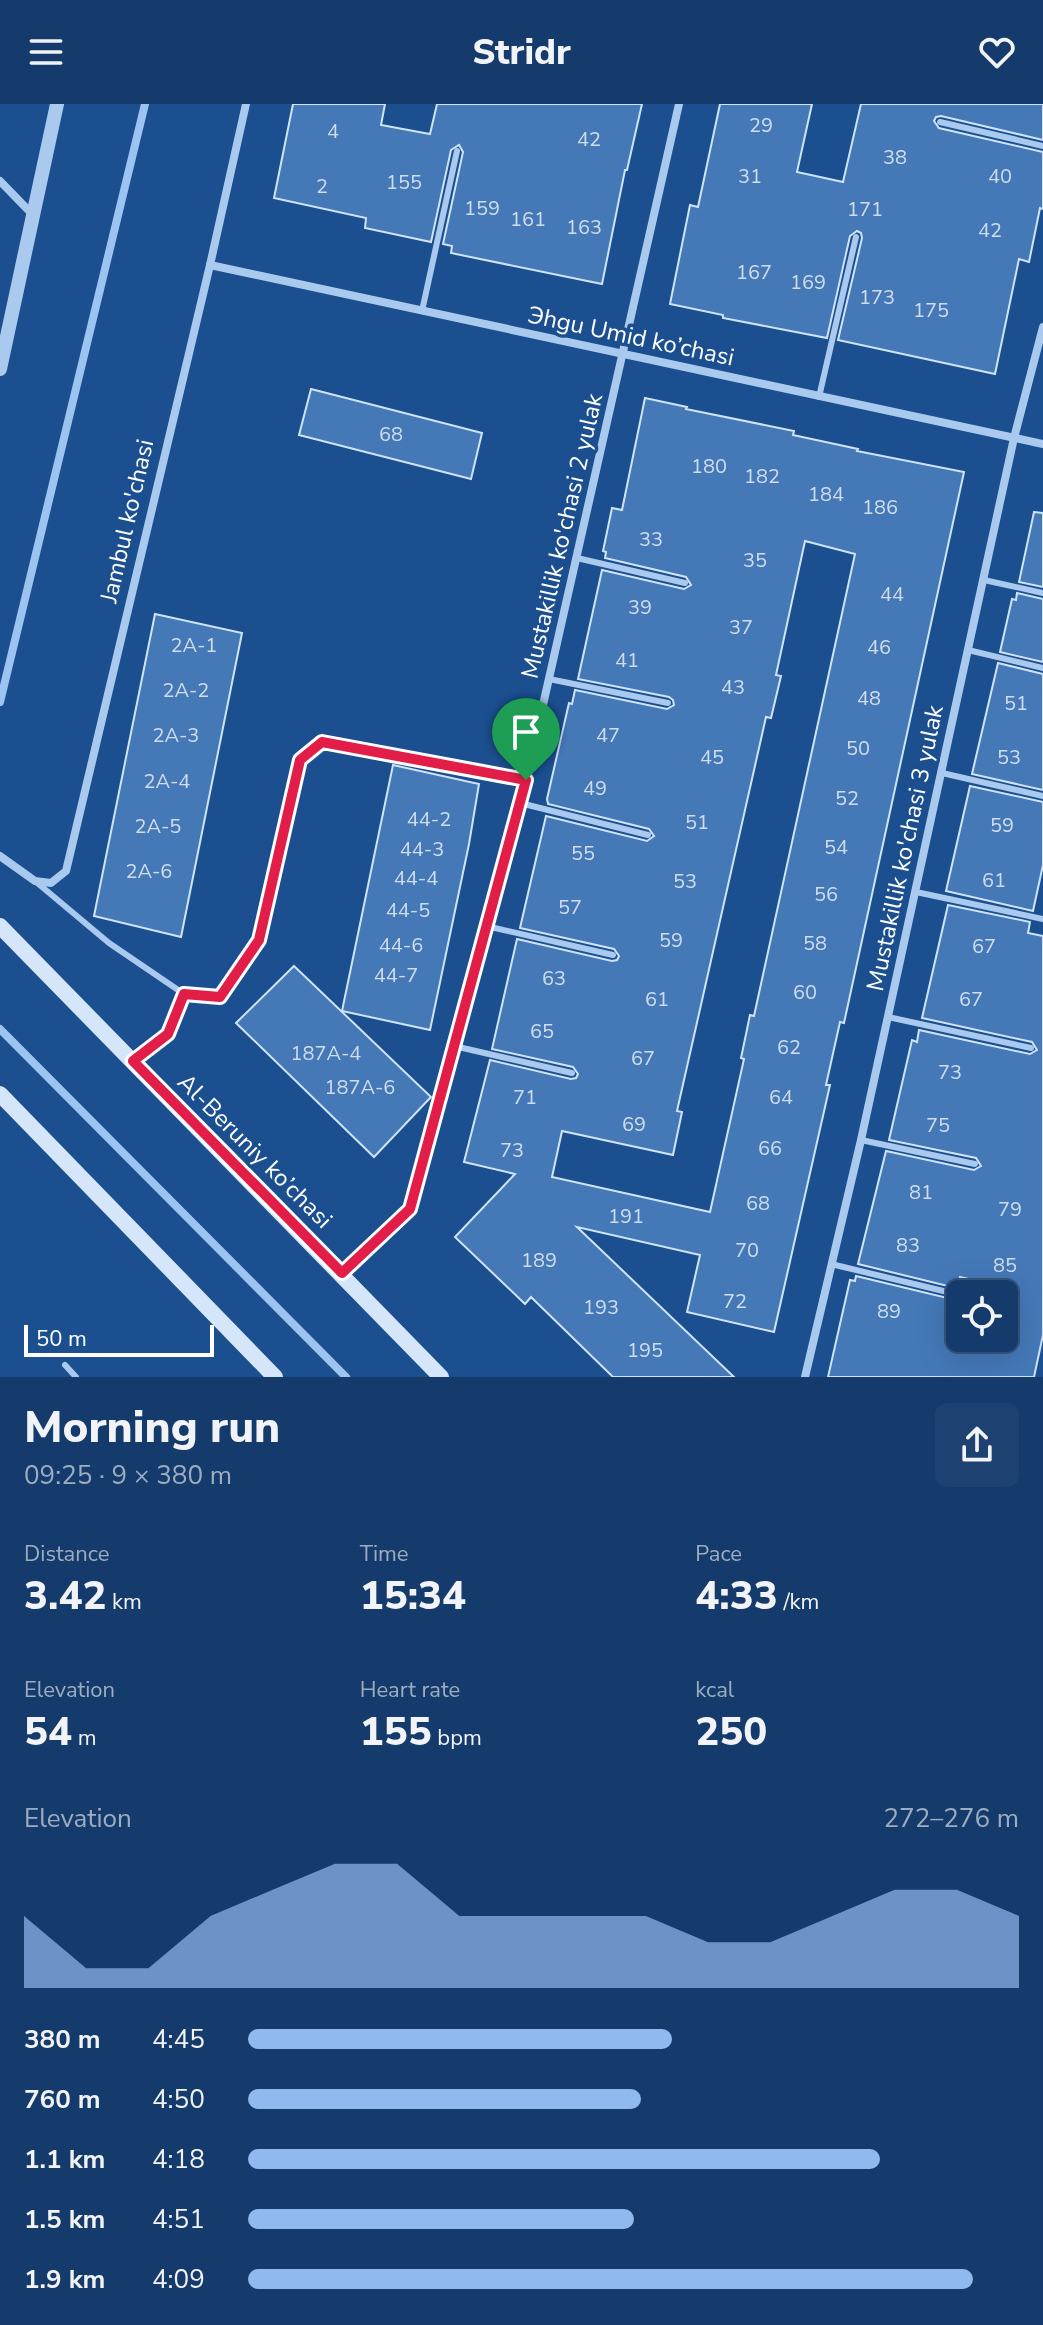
<!DOCTYPE html>
<meta charset="utf-8">
<style>
:root{--surface:#143b6b;--page:#1d4271;--text:#f1f3f6;--muted:#9dadc1;--line:#33557e;--accent:#90b9f0}
body{margin:0;font-family:"Nunito Sans",sans-serif;background:var(--page);color:var(--text);height:100vh;display:flex;flex-direction:column;font-size:30px;white-space:nowrap}
*{box-sizing:border-box;margin:0}
p{font-size:26px;color:var(--muted)}
.icon{flex:none;width:44px;height:44px;fill:none;stroke:currentColor;stroke-width:2;stroke-linecap:round;stroke-linejoin:round}
.map{position:relative;height:1273px;overflow:hidden}
.panel{display:flex;flex-direction:column;background:var(--surface);flex:1}
.panel>*{flex:none}
.fabs{position:absolute;left:946px;top:1176px;display:grid;gap:16px}
.fabs a{display:grid;place-items:center;width:72px;height:72px;border-radius:12px;background:var(--surface);box-shadow:0 8px 32px #0002,0 0 0 2px var(--line);font-size:40px}
.scale{position:absolute;left:24px;bottom:20px;width:190px;box-sizing:border-box;padding-left:8px;border:4px solid #fff;border-top:0;font-size:22px;line-height:28px;white-space:nowrap;color:#fff;-webkit-text-stroke:6px #1b4f8f;paint-order:stroke}
.pin{position:absolute;display:grid;place-items:center;width:68px;height:68px;color:#fff;margin:-82px -34px;border-radius:50% 50% 50% 0;rotate:-45deg;box-shadow:0 0 8px #0007}
.pin .icon{rotate:45deg}
.round{display:grid;place-items:center;flex:none;width:84px;height:84px;border-radius:12px;background:var(--page)}
.head{display:flex;align-items:center;justify-content:space-between;height:136px;padding:0 24px}
h1{font-size:44px;font-weight:800;line-height:60px}
.stats{display:grid;grid-template-columns:repeat(3,1fr);gap:12px;height:136px;padding:8px 24px}
.stats div{display:grid;align-content:center}
.stats b{font-size:40px;font-weight:800}
.stats small{font-size:22px;font-weight:400}
.stats p{font-size:22px}
.chart{height:224px;padding:16px 24px}
.chart p{display:flex;justify-content:space-between}
.chart svg{width:100%;height:144px;margin-top:8px;fill:var(--accent);opacity:.7}
ul{padding:0 24px;list-style:none;font-size:26px}
li{display:grid;grid-template-columns:128px 96px 1fr;align-items:center;height:60px}
li i{height:20px;border-radius:10px;background:var(--accent)}
header{display:flex;justify-content:space-between;align-items:center;height:104px;padding:0 24px;background:var(--surface);font-size:36px;font-weight:800}
.map>svg:first-child{display:block}
</style>
<header><svg class="icon" aria-label="menu" viewBox="0 0 24 24"><path d="M4 6h16M4 12h16M4 18h16"/></svg>Stridr<svg class="icon" aria-label="heart" viewBox="0 0 24 24"><path d="M12 20l-8-8c-3-5 5-10 8-4 3-6 11-1 8 4z"/></svg></header>
<div class="map">
<svg width="1043" height="1273" viewBox="0 0 1043 1273">
<rect width="100%" height="100%" fill="#1b4f8f"/>
<g fill="none" stroke-linecap="round" stroke-linejoin="round">
<g stroke="#9cc4f0" stroke-width="8">
<path d="M0 598 145 0"/>
<path d="M0 925 346 1273"/>
</g>
</g>
<g fill="#4478b7" stroke="#cfe3fa" stroke-width="2" fill-rule="evenodd">
<path d="M293 0H385L381 21 430 30 437 0H642L627 66H625L602 180 451 149 452 142 443 140 463 48 459 41 451 46 431 138 365 124 366 114 274 94Z"/>
<path d="M720 0H812L797 68 843 78 861 0H1043V36L941 12 936 13 934 17 939 24 1043 48V105L1040 104 1029 158 1019 155 995 270 838 236 862 134 861 129 857 127 850 132 827 234 723 214V211L670 200 690 101 698 103Z"/>
<path d="M311 285 482 329 471 375 299 331Z"/>
<path d="M645 294 687 303 686 305 794 327 793 331 858 345 857 347 964 368 844 919 840 918 826 981H830L774 1228 687 1208 700 1151 577 1123 734 1273H613L531 1193 525 1200 455 1133 515 1070 464 1058 490 956 571 975 576 974 578 970 573 963 492 945 517 835 612 857 617 856 619 852 614 845 520 824 546 712 647 737 654 732 649 725 548 700 547 695 569 599 572 600 575 586 667 605 674 601 673 596 669 593 578 575 602 466 684 485 691 481 686 473 605 454 606 448 603 447 612 404 622 406ZM805 437 855 450 754 912 750 911 741 954 744 955 710 1108 552 1073 562 1027 673 1051 682 1008 677 1007 766 613 771 614 781 572 776 571Z"/>
<path d="M1034 408 1043 409V483L1019 478Z"/>
<path d="M1017 489 1043 495V558L1000 548 1012 495 1016 496Z"/>
<path d="M155 510 242 529 181 833 94 812Z"/>
<path d="M998 559 1043 570V686L972 670Z"/>
<path d="M393 661 479 680 469 740 430 926 342 907Z"/>
<path d="M970 682 1043 698V761L1033 807 946 787Z"/>
<path d="M948 801 1030 818 1028 829 1043 832V1231L1034 1273H828L850 1176 855 1177 856 1172 960 1197V1234H1004V1183L960 1173V1185L858 1160 886 1047 974 1066 981 1062 976 1054 889 1036 912 936 917 938 919 926 1030 950 1037 946 1032 938 922 914Z"/>
<path d="M294 862 431 993 374 1053 236 919Z"/>
</g>
<g fill="none" stroke-linecap="round" stroke-linejoin="round">
<g stroke="#a9c9ee" stroke-width="6">
<path d="M940 18 1043 42"/>
<path d="M422 207 457 47"/>
<path d="M819 293 856 133"/>
<path d="M577 454 685 479"/>
<path d="M984 476 1043 489"/>
<path d="M968 546 1043 564"/>
<path d="M549 575 668 599"/>
<path d="M942 669 1043 692"/>
<path d="M520 699 648 731"/>
<path d="M35 777 109 839 184 890 220 893 259 836 300 656 322 638 526 676"/>
<path d="M916 788 1043 815"/>
<path d="M486 822 613 851"/>
<path d="M888 913 1031 944"/>
<path d="M454 942 572 969"/>
<path d="M133 957 168 930 184 890"/>
<path d="M861 1036 975 1060"/>
<path d="M831 1160 960 1191"/>
<path d="M65 1261 76 1273"/>
</g>
<g stroke="#a9c9ee" stroke-width="8">
<path d="M0 77 34 112"/>
<path d="M210 161 1043 340"/>
<path d="M0 752 35 777 51 779 66 767 210 161 246 0"/>
<path d="M342 1169 410 1105 526 676 679 0"/>
<path d="M805 1273 861 1036 1014 334 1043 223"/>
</g>
<path stroke="#a9c9ee" stroke-width="14" d="M0 265 57 0"/>
<g stroke="#d6e6fa" stroke-width="16">
<path d="M0 822 441 1273"/>
<path d="M0 990 275 1273"/>
</g>
</g>
<g fill="none" stroke-linecap="round" stroke-linejoin="round">
<g stroke="#fff" stroke-width="16">
<path id="route" d="M322 638 526 676 410 1105 342 1169 133 957 168 930 184 890 220 893 259 836 300 656Z"/>
</g>
<use href="#route" stroke="#e11d48" stroke-width="10"/>
</g>
<g text-anchor="middle" stroke-width="7" stroke-linejoin="round" paint-order="stroke">
<g font-size="20" fill="#d0dded">
<text x="761" y="28">29</text>
<text x="333" y="34">4</text>
<text x="589" y="42">42</text>
<text x="895" y="60">38</text>
<text x="750" y="79">31</text>
<text x="1000" y="79">40</text>
<text x="404" y="85">155</text>
<text x="322" y="89">2</text>
<text x="482" y="111">159</text>
<text x="865" y="112">171</text>
<text x="528" y="122">161</text>
<text x="584" y="130">163</text>
<text x="990" y="133">42</text>
<text x="754" y="175">167</text>
<text x="808" y="185">169</text>
<text x="877" y="200">173</text>
<text x="931" y="213">175</text>
<text x="391" y="337">68</text>
<text x="709" y="369">180</text>
<text x="762" y="379">182</text>
<text x="826" y="397">184</text>
<text x="880" y="410">186</text>
<text x="651" y="442">33</text>
<text x="755" y="463">35</text>
<text x="892" y="497">44</text>
<text x="640" y="510">39</text>
<text x="741" y="530">37</text>
<text x="194" y="548">2А-1</text>
<text x="879" y="550">46</text>
<text x="627" y="563">41</text>
<text x="733" y="590">43</text>
<text x="186" y="593">2А-2</text>
<text x="869" y="601">48</text>
<text x="1016" y="606">51</text>
<text x="176" y="638">2А-3</text>
<text x="608" y="638">47</text>
<text x="858" y="651">50</text>
<text x="712" y="660">45</text>
<text x="1009" y="660">53</text>
<text x="167" y="684">2А-4</text>
<text x="595" y="691">49</text>
<text x="847" y="701">52</text>
<text x="429" y="722">44-2</text>
<text x="697" y="725">51</text>
<text x="1002" y="728">59</text>
<text x="158" y="729">2А-5</text>
<text x="836" y="750">54</text>
<text x="422" y="752">44-3</text>
<text x="583" y="756">55</text>
<text x="149" y="774">2А-6</text>
<text x="416" y="781">44-4</text>
<text x="994" y="783">61</text>
<text x="685" y="784">53</text>
<text x="826" y="797">56</text>
<text x="570" y="810">57</text>
<text x="408" y="813">44-5</text>
<text x="671" y="843">59</text>
<text x="815" y="846">58</text>
<text x="401" y="848">44-6</text>
<text x="984" y="849">67</text>
<text x="396" y="878">44-7</text>
<text x="554" y="881">63</text>
<text x="805" y="895">60</text>
<text x="657" y="902">61</text>
<text x="971" y="902">67</text>
<text x="542" y="934">65</text>
<text x="789" y="950">62</text>
<text x="326" y="956">187А-4</text>
<text x="643" y="961">67</text>
<text x="950" y="975">73</text>
<text x="360" y="990">187А-6</text>
<text x="525" y="1000">71</text>
<text x="781" y="1000">64</text>
<text x="634" y="1027">69</text>
<text x="938" y="1028">75</text>
<text x="770" y="1051">66</text>
<text x="512" y="1053">73</text>
<text x="921" y="1095">81</text>
<text x="758" y="1106">68</text>
<text x="1010" y="1112">79</text>
<text x="626" y="1119">191</text>
<text x="908" y="1148">83</text>
<text x="747" y="1153">70</text>
<text x="539" y="1163">189</text>
<text x="1005" y="1168">85</text>
<text x="735" y="1204">72</text>
<text x="601" y="1210">193</text>
<text x="889" y="1214">89</text>
<text x="645" y="1253">195</text>
</g>
<g font-size="24" fill="#fff" stroke="#1b4f8f">
<text transform="translate(631 232) rotate(12)" y="8">Эhgu Umid ko’chasi</text>
<text transform="translate(127 417) rotate(-77)" y="8">Jambul ko'chasi</text>
<text transform="translate(562 432) rotate(-77)" y="8">Mustakillik ko'chasi 2 yulak</text>
<text transform="translate(905 744) rotate(-78)" y="8">Mustakillik ko'chasi 3 yulak</text>
<text transform="translate(255 1047) rotate(45)" y="8">Al-Beruniy ko’chasi</text>
</g>
</g>
</svg>
<div class="fabs">
<a><svg class="icon" aria-label="locate" viewBox="0 0 24 24"><circle cx="12" cy="12" r="6"/><path d="M12 2v4M12 18v4M2 12h4M18 12h4"/></svg></a>
</div>
<div class="scale">50 m</div>
<div class="pin" style="left:526px;top:676px;background:#1e9e55"><svg class="icon" aria-label="arrive" viewBox="0 0 24 24"><path d="M6 21V4h12l-3 4 3 4H6"/></svg></div>
</div>
<section class="panel">
<div class="head"><div><h1>Morning run</h1><p>09:25 · 9 × 380 m</p></div><a class="round"><svg class="icon" aria-label="share" viewBox="0 0 24 24"><path d="M12 15V3M7 8l5-5 5 5M5 13v7h14v-7"/></svg></a></div>
<div class="stats">
<div><p>Distance</p><b>3.42<small> km</small></b></div>
<div><p>Time</p><b>15:34</b></div>
<div><p>Pace</p><b>4:33<small> /km</small></b></div>
</div>
<div class="stats">
<div><p>Elevation</p><b>54<small> m</small></b></div>
<div><p>Heart rate</p><b>155<small> bpm</small></b></div>
<div><p>kcal</p><b>250</b></div>
</div>
<div class="chart"><p><span>Elevation</span>272–276 m</p>
<svg viewBox="0 0 160 44" preserveAspectRatio="none"><path d="M0 44V22L10 38L20 38L30 22L40 14L50 6L60 6L70 22L80 22L90 22L100 22L110 30L120 30L130 22L140 14L150 14L160 22V44z"/></svg>
</div>
<ul>
<li><b>380 m</b>4:45<i style="width:55%"></i></li>
<li><b>760 m</b>4:50<i style="width:51%"></i></li>
<li><b>1.1 km</b>4:18<i style="width:82%"></i></li>
<li><b>1.5 km</b>4:51<i style="width:50%"></i></li>
<li><b>1.9 km</b>4:09<i style="width:94%"></i></li>
</ul>
</section>
